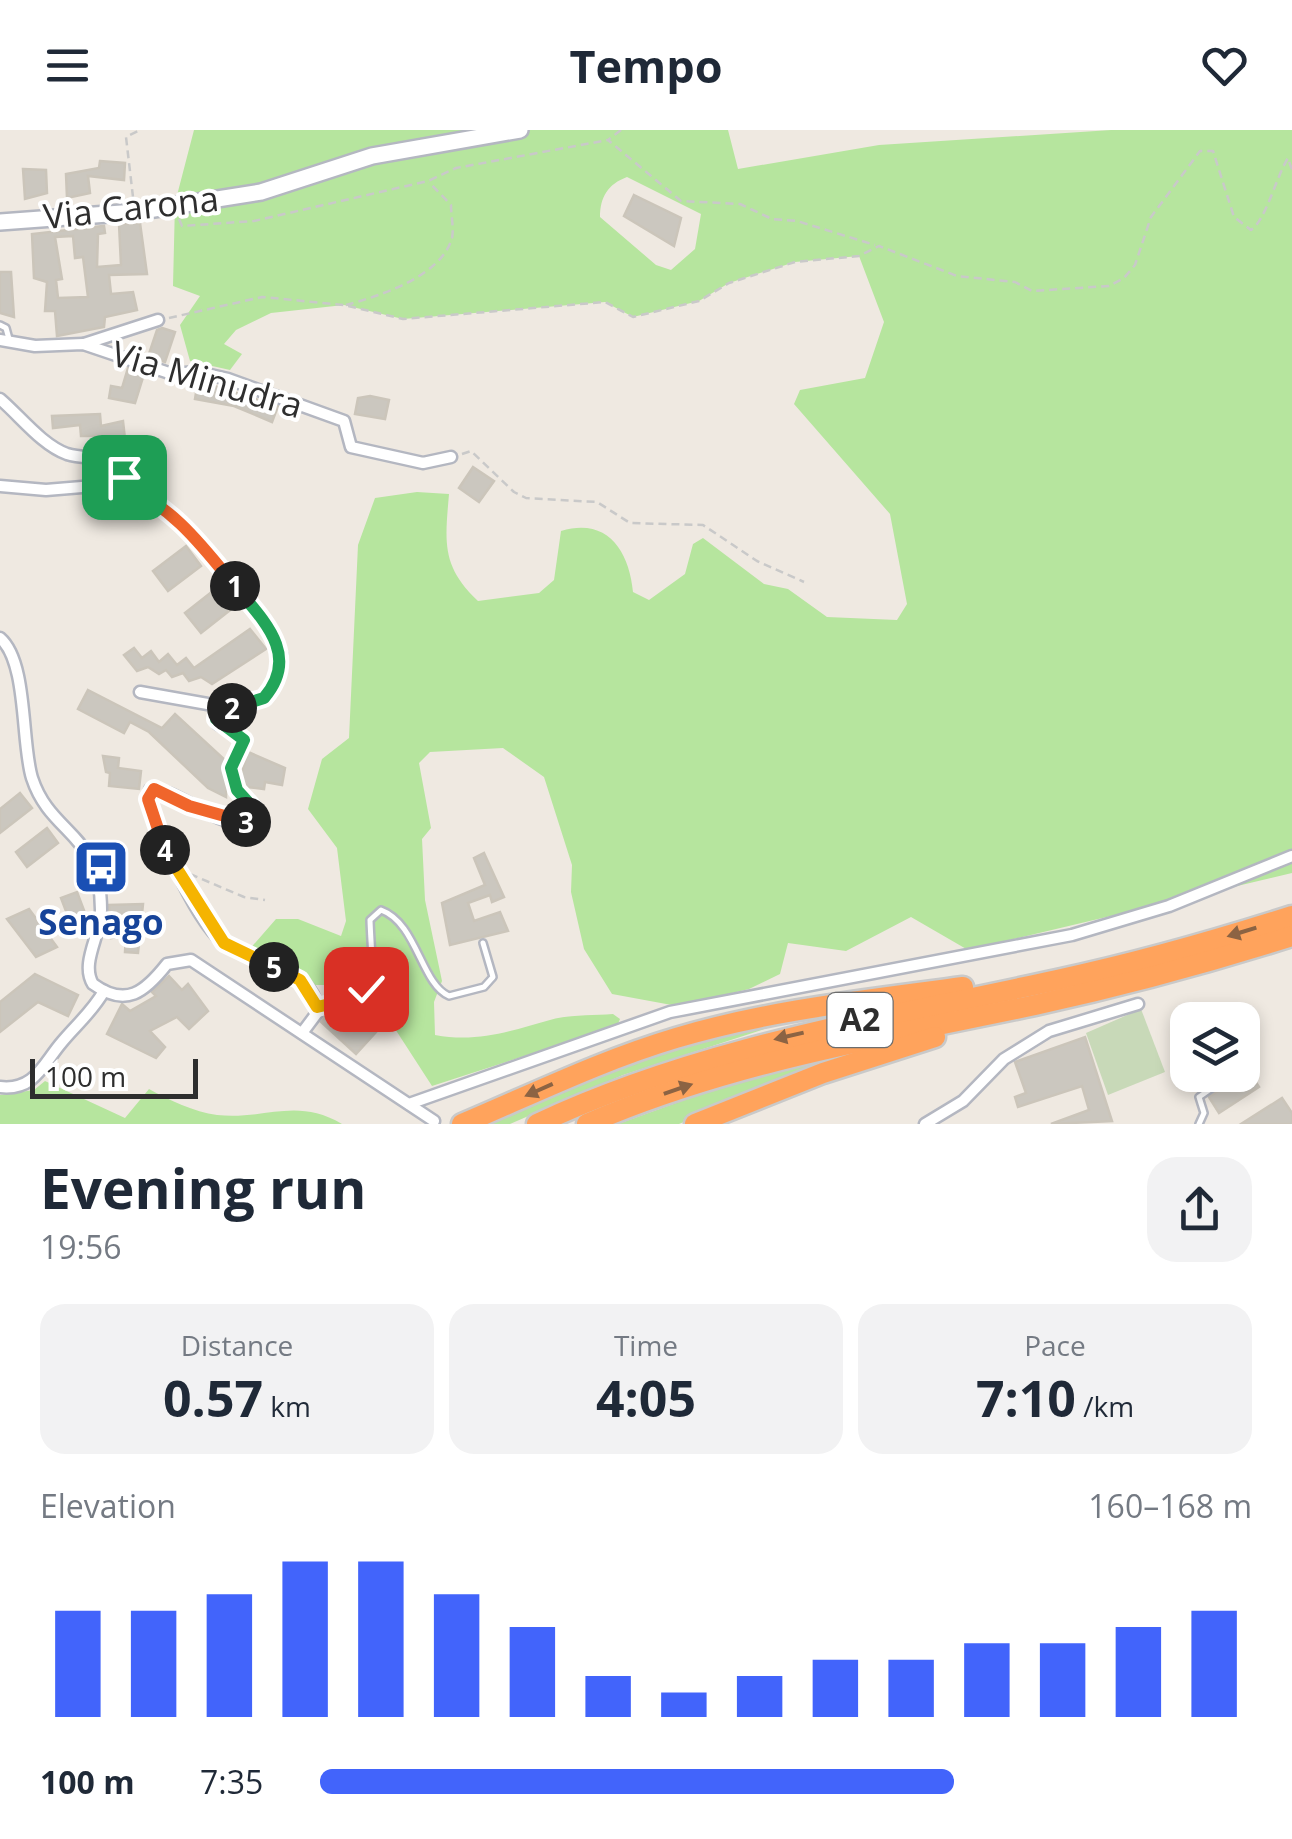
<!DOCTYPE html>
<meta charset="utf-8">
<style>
:root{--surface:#fff;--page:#f2f2f3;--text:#1f2937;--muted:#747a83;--accent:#4264fb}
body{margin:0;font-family:"Open Sans",sans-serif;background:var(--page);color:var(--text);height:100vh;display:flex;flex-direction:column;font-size:38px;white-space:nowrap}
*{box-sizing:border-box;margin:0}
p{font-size:32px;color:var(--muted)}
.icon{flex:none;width:55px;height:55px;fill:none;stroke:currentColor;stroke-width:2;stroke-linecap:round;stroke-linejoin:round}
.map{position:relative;height:994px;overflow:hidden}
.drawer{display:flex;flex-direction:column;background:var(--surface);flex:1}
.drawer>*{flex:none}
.fabs{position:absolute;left:1170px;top:872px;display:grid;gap:20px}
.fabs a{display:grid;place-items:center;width:90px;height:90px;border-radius:20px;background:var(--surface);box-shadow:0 5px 15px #0003;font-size:50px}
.scale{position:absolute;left:30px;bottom:25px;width:168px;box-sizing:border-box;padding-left:10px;border:5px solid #2e2e2e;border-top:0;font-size:28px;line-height:35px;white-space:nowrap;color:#2e2e2e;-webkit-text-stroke:8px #fff;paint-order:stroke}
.pin{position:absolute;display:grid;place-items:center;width:85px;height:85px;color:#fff;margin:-42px;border-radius:20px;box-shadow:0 5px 15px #0006}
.km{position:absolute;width:50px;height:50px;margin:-25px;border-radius:50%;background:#222;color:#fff;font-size:28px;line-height:50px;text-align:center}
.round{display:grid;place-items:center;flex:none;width:105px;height:105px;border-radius:30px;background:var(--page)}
.summary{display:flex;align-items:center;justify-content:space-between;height:170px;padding:0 40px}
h1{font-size:55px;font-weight:700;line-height:75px}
.figures{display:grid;grid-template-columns:repeat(3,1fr);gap:15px;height:170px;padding:10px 40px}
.figures div{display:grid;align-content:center;border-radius:25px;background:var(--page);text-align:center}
.figures b{font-size:50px;font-weight:700}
.figures small{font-size:28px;font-weight:400}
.figures p{font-size:28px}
.chart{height:280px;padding:20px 40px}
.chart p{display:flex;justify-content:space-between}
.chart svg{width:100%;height:180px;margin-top:10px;stroke:var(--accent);stroke-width:6}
ul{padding:0 40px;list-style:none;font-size:32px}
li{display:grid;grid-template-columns:160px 120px 1fr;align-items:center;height:75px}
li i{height:25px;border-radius:12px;background:var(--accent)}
header{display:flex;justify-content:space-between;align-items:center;height:130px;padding:0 40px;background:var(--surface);font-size:45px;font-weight:700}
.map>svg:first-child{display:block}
</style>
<header><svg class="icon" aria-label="menu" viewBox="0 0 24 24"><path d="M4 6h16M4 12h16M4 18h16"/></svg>Tempo<svg class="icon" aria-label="heart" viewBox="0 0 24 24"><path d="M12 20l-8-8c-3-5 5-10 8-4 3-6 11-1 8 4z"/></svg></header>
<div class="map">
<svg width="1292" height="994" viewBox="0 0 1292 994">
<rect width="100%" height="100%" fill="#efe9e1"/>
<g fill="#b6e59e" fill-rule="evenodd">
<path d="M194 0H728L738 39 879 15 1111 0H1292V743L968 820 911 787 846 821 788 813 780 844 749 859 677 876 612 864 584 819 571 762 572 735 544 647 503 618 430 622 419 633 431 698 422 709 425 770 442 851 434 872 435 905C477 913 511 901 550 890 569 884 593 886 613 884L620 889 617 896 432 956 388 888 351 855H315L248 821 276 789H298L341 806 346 791 337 718 308 679 322 629 349 608 358 415 375 368 417 362 449 364C445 412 441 436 478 471L539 463 554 450 561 401C607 387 629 420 633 462L649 470 685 444 693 414 703 408 764 454 788 459 827 487 897 490 907 474 890 384 794 274 800 260 865 248 884 192 859 126 795 132 729 153 699 171 633 187 605 172 403 189 344 175 271 183 236 200 224 214 242 224 230 240 190 231 180 195 200 166 173 156 175 73ZM627 47 701 84 695 119 671 140 656 135 600 87C600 67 608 54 627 47Z"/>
<path d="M786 892 623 945 510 994H479C586 949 671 914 786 892Z"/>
<path d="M841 926 679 994H618L720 957Z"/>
<path d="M45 951 125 988 149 959C169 970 194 982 217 985 266 990 296 967 342 994H0V965L34 960Z"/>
</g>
<path fill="#c8d9b8" d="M1141 879 1165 942 1108 965 1086 903Z"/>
<g fill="#cbc7bf" stroke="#cbc5ba" stroke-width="2.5" fill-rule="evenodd">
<path d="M100 31 125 33 124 50 88 46 90 63 67 68 66 44 99 38Z"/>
<path d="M23 39 46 40 47 63 25 69Z"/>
<path d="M634 65 681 88 674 116 624 86Z"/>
<path d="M140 93 147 144 109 145 111 164 133 162 137 180 105 187 104 197 57 206 55 181H45L47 152 34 148 32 104 104 96 105 103 98 104 97 137 121 135 119 94ZM73 106 75 128 83 127 88 167 58 168 56 150 62 149 55 107Z"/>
<path d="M0 142H11L14 187 0 183Z"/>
<path d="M162 198 175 202 165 232 148 227 157 200Z"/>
<path d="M128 238 144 244 135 273 109 268 111 256 122 258Z"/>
<path d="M198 251 278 276 272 292 234 276 195 269Z"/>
<path d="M370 266 389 270 385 289 355 284 358 268Z"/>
<path d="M100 284 101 296 123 291 126 318 105 320 104 306H81L80 295 53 298 52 286Z"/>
<path d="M473 337 494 351 479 372 459 358Z"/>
<path d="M186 416 201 436 168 461 153 441Z"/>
<path d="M218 457 234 477 201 503 185 483Z"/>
<path d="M250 499 266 519 212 554 201 547 189 551 183 543 172 547 166 540 159 544 148 537 137 541 124 525 134 518 142 528 151 521 159 532 168 524 177 535 186 528 194 538Z"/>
<path d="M88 560 162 598 175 584 226 631V667L208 658 149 602 130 592 124 603 78 579Z"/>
<path d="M248 622 285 638 282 655 265 652 264 659 247 657 241 645Z"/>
<path d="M103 626 119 628 118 638 141 641 139 659 109 656 110 643 106 642Z"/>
<path d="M20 663 32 678 0 703V679Z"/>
<path d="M47 698 58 713 27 737 16 722Z"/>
<path d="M484 723 504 767 492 772 490 765 468 773 474 791 500 782 508 801 450 815 442 773 485 755 474 728Z"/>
<path d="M77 762 88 791 72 797 61 768Z"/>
<path d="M143 774 138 823 125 822 126 806 111 808 109 775Z"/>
<path d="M29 779 57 817 36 827 7 789Z"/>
<path d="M35 844 78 865 68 886 38 872 0 902V872Z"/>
<path d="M169 846 182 860 188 854 208 881 189 899 177 887 150 901 165 917 156 928 107 904 122 874 130 881 156 866 152 862Z"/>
<path d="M362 873 379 889 377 901 356 924 321 892 331 880Z"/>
<path d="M1085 907 1112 991 1051 994 1089 980 1082 956 1018 977 1015 967 1026 963 1015 932Z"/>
<path d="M1248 941 1259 957 1219 983 1209 967Z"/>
<path d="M1282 968 1292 983V994H1241Z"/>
</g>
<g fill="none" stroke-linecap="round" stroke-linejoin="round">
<g stroke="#b4b7c1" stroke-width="10">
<g id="lane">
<path d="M0 195 6 198 9 209"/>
<path d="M317 877C383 862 372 851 370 790L381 780C417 793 421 854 449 866L484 857 493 847 483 813"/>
<path d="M1199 994 1204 983 1199 967 1231 945"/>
</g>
</g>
<g stroke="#b4b7c1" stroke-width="15">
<g id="street">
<path d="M0 210 35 216 83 214 172 244 197 242 228 249 344 291 351 317 423 333 451 327"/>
<path d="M84 214 158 190"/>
<path d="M0 269C20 286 42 315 67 324 89 331 109 321 124 343L118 354 46 360 0 356"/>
<path d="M118 354 140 362 189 400 268 496 281 524 272 558 252 575 230 578 140 562"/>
<path d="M0 508C28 532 21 613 32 648 51 706 101 702 101 780 101 805 80 833 93 854 126 878 145 862 167 834L191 830 434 991"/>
<path d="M218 577V594L244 609C230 641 223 651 255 676L256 687C225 708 177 656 150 660L148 669C162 707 195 795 229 817 257 835 318 840 317 883L302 903"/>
<path d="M0 957C35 961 43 934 62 912 77 894 92 882 104 861"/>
<path d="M409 974 670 882 1072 805 1169 776 1292 726"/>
<path d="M925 994 963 971 1004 929 1049 901 1138 874"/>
</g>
</g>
<g stroke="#b4b7c1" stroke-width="20">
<path id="secondary" d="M0 92 135 82 261 62 372 26 520 0"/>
</g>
<g stroke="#c9c9c9" stroke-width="25">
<g id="highway">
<path d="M462 994C533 964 602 930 676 908 769 880 867 870 963 857"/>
<path d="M537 994C703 916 880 889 1057 850 1136 833 1214 811 1292 786"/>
<path d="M587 994C730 932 883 907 1035 875 1122 856 1207 833 1292 806"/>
<path d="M695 994 823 943 935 907"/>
</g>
</g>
<g stroke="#c9c9c9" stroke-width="2.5" stroke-dasharray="8 5" stroke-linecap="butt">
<path d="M621 0 608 10 681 71 740 74 772 89 797 91 875 115"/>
<path d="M133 67 126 7 140 0"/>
<path d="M179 89 182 96 254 91 428 51 456 38 608 10"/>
<path d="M346 175C379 166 441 147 452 108 454 99 451 85 451 75L429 52"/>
<path d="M169 188 262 167 344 175 403 189 605 172 633 187 699 171 729 153 795 132 859 126 879 116 957 146 1015 152 1032 161 1109 156 1124 148 1135 135 1151 87 1200 21H1213L1234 87 1251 100C1266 90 1276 47 1288 28L1292 40"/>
<path d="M462 324 471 321 514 362 526 368 597 372 630 393 703 395 757 431 804 452"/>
<path d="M190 744 244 767 265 770"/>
</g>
<use href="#lane" stroke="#fff" stroke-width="5"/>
<use href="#street" stroke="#fff" stroke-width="10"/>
<use href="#secondary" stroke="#fff" stroke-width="15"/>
<use href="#highway" stroke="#ffa35c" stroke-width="20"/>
</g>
<defs><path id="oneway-solid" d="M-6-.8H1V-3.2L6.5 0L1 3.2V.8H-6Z" transform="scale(2.5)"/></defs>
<g fill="#8c6343">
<use href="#oneway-solid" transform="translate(1242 802) rotate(163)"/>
<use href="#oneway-solid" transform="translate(789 906) rotate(167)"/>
<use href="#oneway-solid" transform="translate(678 959) rotate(-19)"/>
<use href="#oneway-solid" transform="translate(539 960) rotate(156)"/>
</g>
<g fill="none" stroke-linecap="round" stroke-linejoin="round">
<g stroke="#fff" stroke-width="20">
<path id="split-1" d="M124 347 118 354C170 373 201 414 235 456"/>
</g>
<g stroke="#fff" stroke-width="20">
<path id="split-2" d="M232 578 264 568C301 525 263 490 235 456"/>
</g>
<g stroke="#fff" stroke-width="20">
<path id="split-3" d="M232 578 218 577 216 589 244 610 231 638 237 660 257 682 246 692"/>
</g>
<g stroke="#fff" stroke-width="20">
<path id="split-4" d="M165 720 148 669 154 659 189 676 246 692"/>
</g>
<g stroke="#fff" stroke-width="20">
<path id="split-5" d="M165 720 224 813 274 837"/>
</g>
<g stroke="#fff" stroke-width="20">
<path id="split-6" d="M274 837 300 850 317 877 356 868 366 859"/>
</g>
<use href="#split-1" stroke="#f0652b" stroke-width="12"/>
<use href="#split-2" stroke="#22a559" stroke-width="12"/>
<use href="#split-3" stroke="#22a559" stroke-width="12"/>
<use href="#split-4" stroke="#f0652b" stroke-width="12"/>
<use href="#split-5" stroke="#f5b400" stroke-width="12"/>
<use href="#split-6" stroke="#f5b400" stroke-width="12"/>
</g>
<defs>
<g id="bus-square" transform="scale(2.875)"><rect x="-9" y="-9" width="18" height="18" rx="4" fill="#1a4fb4" stroke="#fff"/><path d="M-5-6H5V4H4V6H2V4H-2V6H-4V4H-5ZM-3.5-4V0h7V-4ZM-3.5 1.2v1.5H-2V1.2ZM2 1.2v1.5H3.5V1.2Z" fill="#fff"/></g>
</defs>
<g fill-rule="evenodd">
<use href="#bus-square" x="101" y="737"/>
</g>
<g text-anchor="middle" stroke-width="8" stroke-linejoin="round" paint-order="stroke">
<rect fill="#fff" stroke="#6d6d6d" stroke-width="2.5" x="827.5" y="863" width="65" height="54" rx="8"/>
<g font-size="32" font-weight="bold" fill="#2e2e2e">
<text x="860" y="901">A2</text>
</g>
<g font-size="35" fill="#2e2e2e" stroke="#fff">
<text transform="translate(131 78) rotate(-6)" y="12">Via Carona</text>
<text transform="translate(207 250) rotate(16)" y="12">Via Minudra</text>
</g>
<g font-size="35" font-weight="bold" fill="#164399" stroke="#fff">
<text x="101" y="805">Senago</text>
</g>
</g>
</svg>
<div class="fabs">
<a><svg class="icon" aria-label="layers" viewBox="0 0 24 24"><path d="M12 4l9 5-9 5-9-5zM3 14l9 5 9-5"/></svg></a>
</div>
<div class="scale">100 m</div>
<div class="pin" style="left:124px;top:347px;background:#1e9e55"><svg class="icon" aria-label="arrive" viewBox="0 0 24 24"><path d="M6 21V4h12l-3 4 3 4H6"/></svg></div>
<div class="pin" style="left:366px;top:859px;background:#d93025"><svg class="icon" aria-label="check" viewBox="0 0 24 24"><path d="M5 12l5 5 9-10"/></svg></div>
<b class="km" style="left:235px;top:456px">1</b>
<b class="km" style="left:232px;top:578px">2</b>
<b class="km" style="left:246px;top:692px">3</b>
<b class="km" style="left:165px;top:720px">4</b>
<b class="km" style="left:274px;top:837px">5</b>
</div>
<section class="drawer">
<div class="summary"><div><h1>Evening run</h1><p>19:56</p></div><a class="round"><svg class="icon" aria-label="share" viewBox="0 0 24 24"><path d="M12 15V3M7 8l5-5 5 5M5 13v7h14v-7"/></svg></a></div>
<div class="figures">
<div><p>Distance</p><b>0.57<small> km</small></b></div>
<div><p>Time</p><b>4:05</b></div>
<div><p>Pace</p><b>7:10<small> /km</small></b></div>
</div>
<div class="chart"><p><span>Elevation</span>160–168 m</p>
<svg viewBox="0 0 160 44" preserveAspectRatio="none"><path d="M5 44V18M15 44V18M25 44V14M35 44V6M45 44V6M55 44V14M65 44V22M75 44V34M85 44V38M95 44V34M105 44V30M115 44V30M125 44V26M135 44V26M145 44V22M155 44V18"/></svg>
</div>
<ul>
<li><b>100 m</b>7:35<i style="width:68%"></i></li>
</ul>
</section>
